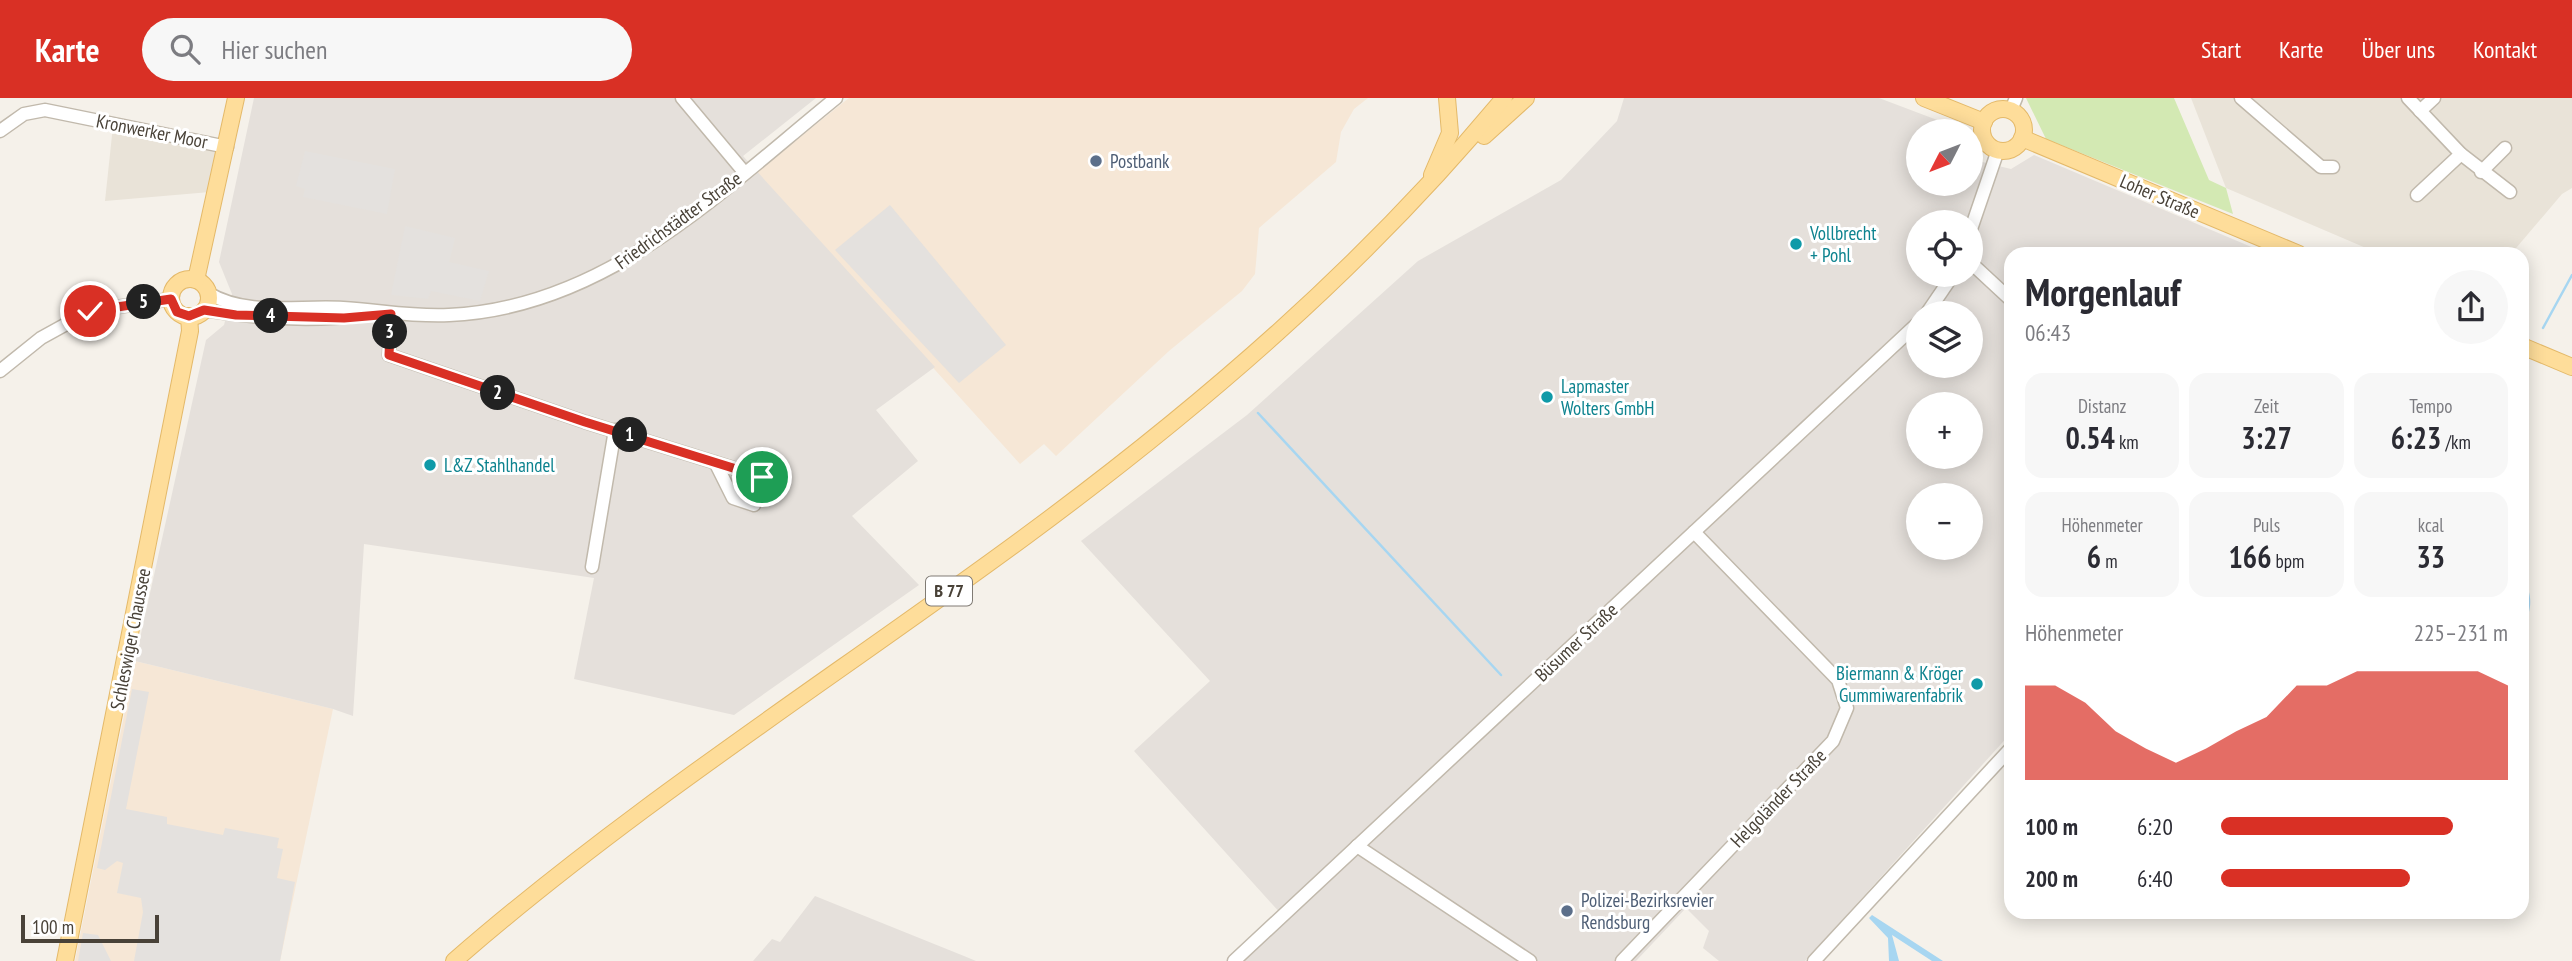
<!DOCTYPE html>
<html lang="de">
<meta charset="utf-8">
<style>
:root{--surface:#fff;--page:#f7f7f7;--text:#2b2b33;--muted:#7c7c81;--accent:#d93025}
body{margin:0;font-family:"PT Sans Narrow",sans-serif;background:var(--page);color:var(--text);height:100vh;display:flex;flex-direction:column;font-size:26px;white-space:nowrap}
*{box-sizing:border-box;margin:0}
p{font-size:23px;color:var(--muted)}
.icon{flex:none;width:38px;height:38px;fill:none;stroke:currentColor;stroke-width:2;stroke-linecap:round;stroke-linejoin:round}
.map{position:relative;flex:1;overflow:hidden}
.sheet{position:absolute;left:2004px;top:149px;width:525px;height:672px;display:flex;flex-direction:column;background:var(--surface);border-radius:21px;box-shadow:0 4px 18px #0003}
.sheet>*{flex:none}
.needle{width:46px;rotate:228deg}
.tools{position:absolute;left:1906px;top:21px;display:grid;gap:14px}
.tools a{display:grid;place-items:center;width:77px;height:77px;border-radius:50%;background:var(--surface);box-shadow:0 4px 18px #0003;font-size:35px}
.scale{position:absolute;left:21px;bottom:18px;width:138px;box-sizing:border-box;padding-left:7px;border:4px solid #494238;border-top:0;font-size:19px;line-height:24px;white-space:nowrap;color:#494238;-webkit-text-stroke:5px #fff;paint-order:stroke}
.pin{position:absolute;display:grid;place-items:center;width:60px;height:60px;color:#fff;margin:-30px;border:4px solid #fff;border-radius:50%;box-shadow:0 2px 7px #0007}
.km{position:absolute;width:35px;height:35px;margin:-18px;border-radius:50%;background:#222;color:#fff;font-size:19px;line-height:35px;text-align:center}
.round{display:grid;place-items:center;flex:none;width:74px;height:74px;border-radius:37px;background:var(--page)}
.head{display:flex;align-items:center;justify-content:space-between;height:119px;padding:0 21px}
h1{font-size:38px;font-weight:700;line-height:52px}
.stats{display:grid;grid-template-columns:repeat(3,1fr);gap:10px;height:119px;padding:7px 21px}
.stats div{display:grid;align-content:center;border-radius:18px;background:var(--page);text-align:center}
.stats b{font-size:30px;font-weight:700}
.stats small{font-size:19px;font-weight:400}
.stats p{font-size:19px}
.chart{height:196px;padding:14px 21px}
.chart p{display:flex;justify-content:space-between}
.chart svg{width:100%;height:126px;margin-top:7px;fill:var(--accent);opacity:.7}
ul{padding:0 21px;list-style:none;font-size:23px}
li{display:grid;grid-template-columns:112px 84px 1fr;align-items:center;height:52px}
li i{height:18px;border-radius:9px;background:var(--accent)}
header{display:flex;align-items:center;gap:42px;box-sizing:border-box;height:98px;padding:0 35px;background:var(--accent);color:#fff}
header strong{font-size:33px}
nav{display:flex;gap:38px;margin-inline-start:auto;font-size:24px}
.search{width:490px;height:63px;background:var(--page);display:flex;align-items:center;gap:18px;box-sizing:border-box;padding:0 24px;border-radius:38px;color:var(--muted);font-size:26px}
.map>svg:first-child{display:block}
</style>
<header>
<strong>Karte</strong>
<div class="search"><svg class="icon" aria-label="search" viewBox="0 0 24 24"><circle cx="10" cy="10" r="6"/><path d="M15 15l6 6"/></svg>Hier suchen</div>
<nav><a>Start</a><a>Karte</a><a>Über uns</a><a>Kontakt</a></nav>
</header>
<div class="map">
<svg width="2572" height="863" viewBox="0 0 2572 863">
<rect width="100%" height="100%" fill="#f5f1ea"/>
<g fill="#e9e3d8">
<path d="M2191 0H2572V90L2562 96 2511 156H2380L2226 90Z"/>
<path d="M113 28 223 53 210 94 105 103Z"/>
</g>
<g fill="#f6e7d6">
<path d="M849 0H1368L1354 11 1341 34 1336 64 1259 130 1255 176 1242 193 1169 253 1056 358 1044 346 1020 366 756 74Z"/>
<path d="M135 563 333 611 280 863H75Z"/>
</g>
<g fill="#e5e0db" fill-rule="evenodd">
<path d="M254 0H816L743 58 935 269 876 312 918 363 852 418 919 487 734 617 574 581 594 480 364 446 353 618 333 611 135 563 206 242 224 227 232 196 219 164Z"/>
<path d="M1624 0H1879L1953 28 1956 33H1918V86H1970L1971 57 1974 62 2011 71 2034 57 2268 156H2011V635L1805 863H1719L1703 850 1709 833 1686 810 1636 863H1234L1282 817 1134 653 1210 583 1081 443 1247 317 1418 163 1561 82 1617 23ZM1918 124H1970V177H1918ZM1918 215H1970V268H1918ZM1918 306H1970V359H1918ZM1918 397H1970V450H1918Z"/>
<path d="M815 798 964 858 976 863H753L772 841 780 844Z"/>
</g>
<path fill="#d3e9b3" d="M2026 0H2174L2209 82 2226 90 2233 116 2046 41Z"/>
<g fill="#e4e1de">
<path d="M305 53 395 71 387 116 303 99 305 91 296 88Z"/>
<path d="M890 107 1006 247 959 285 835 152Z"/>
<path d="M405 128 455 140 449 164 489 173 480 203 431 193 428 201 391 197Z"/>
<path d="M132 591 149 594 126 711 167 719V726L223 737 225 730 279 740 277 750 283 751 277 780 295 784 280 863H134L143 814 141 800 117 795 123 765 117 763 105 772 97 770Z"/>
<path d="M83 835 98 837 111 863H78Z"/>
</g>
<g fill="#a7d6f1">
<path d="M2522 480C2533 494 2533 514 2522 528Z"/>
<path d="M1872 817 1943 863H1932L1892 837 1899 863H1889L1888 840 1869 820Z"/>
</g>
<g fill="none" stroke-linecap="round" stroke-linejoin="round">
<g stroke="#a7d6f1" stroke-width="2.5">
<path d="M2543 230 2572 177"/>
<path d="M1258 315 1501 577"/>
</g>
<g stroke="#c1b9ac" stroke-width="15">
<g id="minor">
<path d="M682 0 744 74"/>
<path d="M2241 0 2321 69H2333"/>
<path d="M2408 0 2461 56 2510 94"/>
<path d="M2011 12 2016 0"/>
<path d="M2420 13 2434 0"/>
<path d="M0 33 24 16 45 12 227 49"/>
<path d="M2481 74 2505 50"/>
<path d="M2417 97 2461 56"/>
<path d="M1970 134 1998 52"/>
<path d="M1970 164 2011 202"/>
<path d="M208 195C247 219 299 207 343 210 379 212 412 219 449 217 606 210 720 94 836 0"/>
<path d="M204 212C255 220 312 224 363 217"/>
<path d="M1927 215 1953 177"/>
<path d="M391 217 389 257 585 324 762 379 754 407 733 400 715 364"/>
<path d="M0 273 41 240 90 213 171 201"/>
<path d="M592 469 615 332"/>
<path d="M1357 748 1530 863"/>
<path d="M1234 863 1918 225"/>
<path d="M1622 863 1833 643 1847 610 1838 582 1694 434"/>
<path d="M1814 863 2011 650"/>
</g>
</g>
<g stroke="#e4b969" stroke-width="18">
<g id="major">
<path d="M1924 0 1984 24"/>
<circle cx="2003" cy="32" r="21"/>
<path d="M1484 38 1526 0"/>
<path d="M2022 40 2299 156"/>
<path d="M1432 77 1450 35 1447 0"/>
<circle cx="190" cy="200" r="19"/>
<path d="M196 182 236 0"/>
<path d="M2522 248 2572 269"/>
<path d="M65 863 190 233 189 218"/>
<path d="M454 863C633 707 835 579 1026 438 1201 309 1365 168 1504 0"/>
</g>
</g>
<use href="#minor" stroke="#fff" stroke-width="12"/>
<use href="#major" stroke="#fedd9a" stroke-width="16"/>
</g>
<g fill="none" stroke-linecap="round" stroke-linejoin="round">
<g stroke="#fff" stroke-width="14">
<path id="route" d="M90 213 171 201 177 214 189 218 204 212 236 217 344 220 391 216 389 257 585 324 762 379"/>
</g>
<use href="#route" stroke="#d93025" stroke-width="9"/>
</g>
<g fill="#5c6f8a" stroke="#fff" stroke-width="2.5">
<circle cx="1096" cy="63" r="7"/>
<circle cx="1567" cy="813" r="7"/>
</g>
<g fill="#0f9aa8" stroke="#fff" stroke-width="2.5">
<circle cx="1796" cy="146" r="7"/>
<circle cx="1547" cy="299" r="7"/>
<circle cx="430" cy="367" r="7"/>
<circle cx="1977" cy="586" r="7"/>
</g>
<g text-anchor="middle" stroke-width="6" stroke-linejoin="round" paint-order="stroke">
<rect fill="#fff" stroke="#807b74" stroke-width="2" x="926" y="478.5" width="46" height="29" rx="5"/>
<g font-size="18" font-weight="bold" fill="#494238">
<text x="949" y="499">B 77</text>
</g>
<g font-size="19" fill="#494238" stroke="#fff">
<text transform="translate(152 33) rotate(11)" y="7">Kronwerker Moor</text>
<text transform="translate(2160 98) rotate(23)" y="7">Loher Straße</text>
<text transform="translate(678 122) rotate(-36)" y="7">Friedrichstädter Straße</text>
<text transform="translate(130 541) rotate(-79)" y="7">Schleswiger Chaussee</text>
<text transform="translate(1576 544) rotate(-43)" y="7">Büsumer Straße</text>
<text transform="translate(1778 700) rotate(-46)" y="7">Helgoländer Straße</text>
</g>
<g font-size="19" fill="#4e5e75" stroke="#fff" text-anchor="start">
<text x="1110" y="70">Postbank</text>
<text x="1581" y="809">Polizei-Bezirksrevier<tspan x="1581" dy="22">Rendsburg</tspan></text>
</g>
<g font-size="19" fill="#0d838f" stroke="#fff" text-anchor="start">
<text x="1810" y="142">Vollbrecht<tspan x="1810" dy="22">+ Pohl</tspan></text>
<text x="1561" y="295">Lapmaster<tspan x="1561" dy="22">Wolters GmbH</tspan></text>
<text x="444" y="374">L&amp;Z Stahlhandel</text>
<text x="1963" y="582" text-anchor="end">Biermann &amp; Kröger<tspan x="1963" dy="22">Gummiwarenfabrik</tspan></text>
</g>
</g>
</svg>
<div class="tools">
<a><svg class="needle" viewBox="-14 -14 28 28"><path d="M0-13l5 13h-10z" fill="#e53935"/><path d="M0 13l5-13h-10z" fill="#7c7c81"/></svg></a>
<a><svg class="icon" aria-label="locate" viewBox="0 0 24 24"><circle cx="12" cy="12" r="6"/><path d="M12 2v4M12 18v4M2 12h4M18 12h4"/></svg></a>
<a><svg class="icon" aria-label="layers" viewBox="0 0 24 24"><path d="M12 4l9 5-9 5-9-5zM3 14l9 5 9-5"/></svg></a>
<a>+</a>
<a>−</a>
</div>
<div class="scale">100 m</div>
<div class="pin" style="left:762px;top:379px;background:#1e9e55"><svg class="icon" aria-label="arrive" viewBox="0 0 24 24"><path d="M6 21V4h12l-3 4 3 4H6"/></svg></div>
<div class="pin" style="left:90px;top:213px;background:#d93025"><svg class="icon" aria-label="check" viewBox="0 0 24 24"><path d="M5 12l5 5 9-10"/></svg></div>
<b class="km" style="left:630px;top:337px">1</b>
<b class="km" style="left:498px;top:295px">2</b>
<b class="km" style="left:390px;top:234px">3</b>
<b class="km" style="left:271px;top:218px">4</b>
<b class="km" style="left:144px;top:204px">5</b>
<section class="sheet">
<div class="head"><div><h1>Morgenlauf</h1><p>06:43</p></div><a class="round"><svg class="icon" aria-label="share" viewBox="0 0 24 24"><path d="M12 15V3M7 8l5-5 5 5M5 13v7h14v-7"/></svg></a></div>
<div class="stats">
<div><p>Distanz</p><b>0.54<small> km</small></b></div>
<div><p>Zeit</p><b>3:27</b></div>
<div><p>Tempo</p><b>6:23<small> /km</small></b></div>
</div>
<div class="stats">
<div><p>Höhenmeter</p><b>6<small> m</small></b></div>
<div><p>Puls</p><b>166<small> bpm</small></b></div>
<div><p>kcal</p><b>33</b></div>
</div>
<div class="chart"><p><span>Höhenmeter</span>225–231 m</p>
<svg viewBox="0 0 160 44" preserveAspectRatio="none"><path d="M0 44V11L10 11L20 17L30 27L40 33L50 38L60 33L70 27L80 22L90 11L100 11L110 6L120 6L130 6L140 6L150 6L160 11V44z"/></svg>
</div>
<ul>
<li><b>100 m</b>6:20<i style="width:81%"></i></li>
<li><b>200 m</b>6:40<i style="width:66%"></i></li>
</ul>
</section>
</div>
